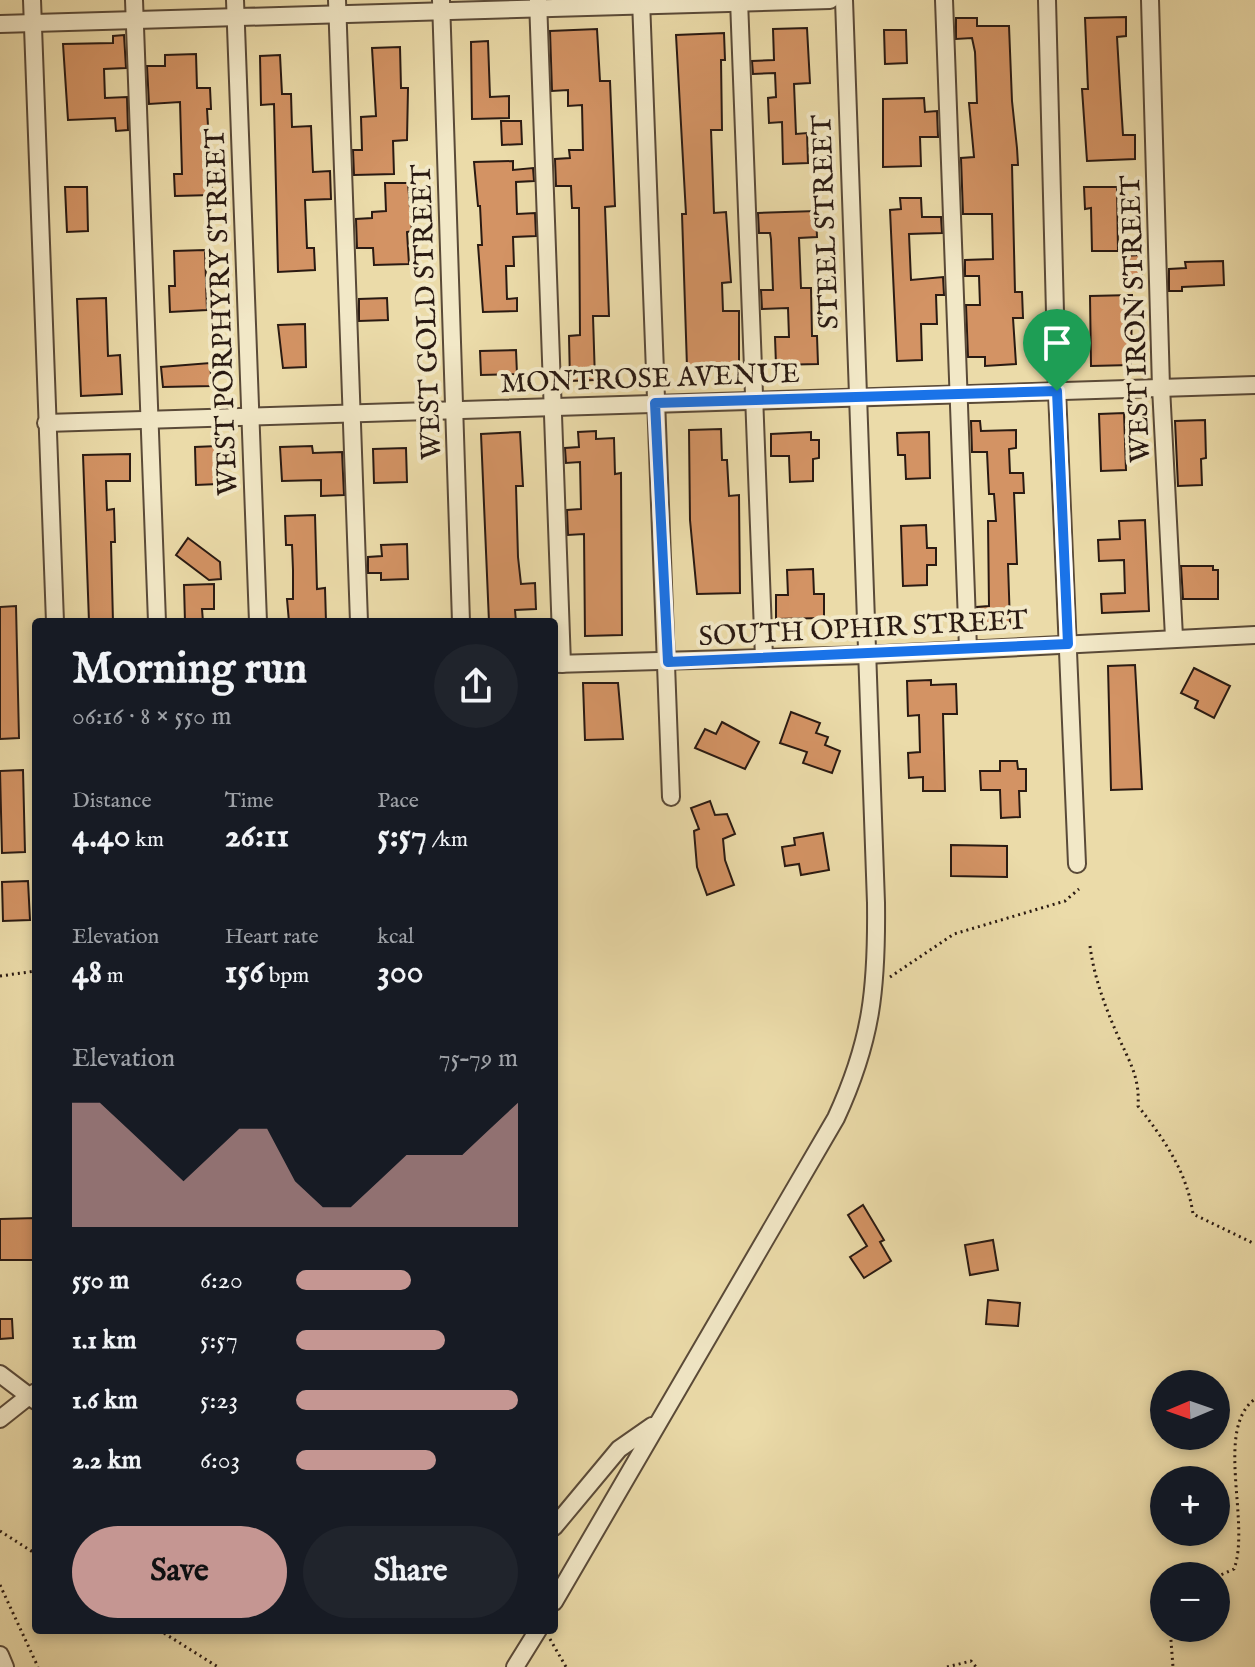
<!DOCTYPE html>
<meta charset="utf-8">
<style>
:root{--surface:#171b24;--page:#20242c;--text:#f1f3f6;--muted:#9ea1a6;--accent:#c59692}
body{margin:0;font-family:"IM FELL English",serif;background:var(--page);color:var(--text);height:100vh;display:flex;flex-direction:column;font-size:30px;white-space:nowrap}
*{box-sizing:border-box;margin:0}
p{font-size:26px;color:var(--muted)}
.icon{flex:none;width:44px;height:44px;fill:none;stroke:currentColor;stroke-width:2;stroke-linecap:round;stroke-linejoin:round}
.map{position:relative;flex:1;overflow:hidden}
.details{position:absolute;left:32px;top:618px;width:526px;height:1016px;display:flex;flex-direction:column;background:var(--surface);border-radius:8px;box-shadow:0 4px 12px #0003}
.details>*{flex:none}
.needle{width:52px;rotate:268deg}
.fabs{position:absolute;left:1150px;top:1370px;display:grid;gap:16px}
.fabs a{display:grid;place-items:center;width:80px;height:80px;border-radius:50%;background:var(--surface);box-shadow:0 4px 12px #0003;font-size:40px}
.pin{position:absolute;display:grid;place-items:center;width:68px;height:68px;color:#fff;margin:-82px -34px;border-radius:50% 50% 50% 0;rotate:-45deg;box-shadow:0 0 8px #0007}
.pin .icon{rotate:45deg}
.round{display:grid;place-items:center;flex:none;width:84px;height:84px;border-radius:42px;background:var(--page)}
.summary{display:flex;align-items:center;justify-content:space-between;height:136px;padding:0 40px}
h1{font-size:44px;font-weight:700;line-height:60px}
.figures{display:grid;grid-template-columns:repeat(3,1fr);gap:12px;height:136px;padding:8px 40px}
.figures div{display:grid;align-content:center}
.figures b{font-size:34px;font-weight:700}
.figures small{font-size:22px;font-weight:400}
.figures p{font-size:22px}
.chart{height:224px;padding:16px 40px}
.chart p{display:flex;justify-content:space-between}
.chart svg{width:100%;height:144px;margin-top:8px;fill:var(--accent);opacity:.7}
.action{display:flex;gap:16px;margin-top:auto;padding:16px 40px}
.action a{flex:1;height:92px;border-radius:48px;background:var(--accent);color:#111;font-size:32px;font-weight:700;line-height:92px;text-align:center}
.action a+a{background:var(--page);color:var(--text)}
ul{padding:0 40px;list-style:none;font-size:26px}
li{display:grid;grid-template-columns:128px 96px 1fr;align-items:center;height:60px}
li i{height:20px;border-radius:10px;background:var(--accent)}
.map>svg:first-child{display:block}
</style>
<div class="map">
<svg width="1255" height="1667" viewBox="0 0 1255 1667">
<rect width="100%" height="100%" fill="#ebdba9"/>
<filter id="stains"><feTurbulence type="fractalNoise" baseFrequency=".0025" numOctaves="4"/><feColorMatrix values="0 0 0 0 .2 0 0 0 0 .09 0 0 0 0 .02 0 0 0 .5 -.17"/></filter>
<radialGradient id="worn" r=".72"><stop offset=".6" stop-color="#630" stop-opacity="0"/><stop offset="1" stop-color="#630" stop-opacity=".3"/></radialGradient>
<g fill="#d39364" stroke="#2a1a12" stroke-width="2">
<path d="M1126 17V36L1117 37 1120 88 1123 135H1135V159L1087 161 1082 89H1088L1085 18Z"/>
<path d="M956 18H977V26H1009L1012 101 1017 148 1018 165H1012L1015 292H1022L1023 318H1013L1016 364 985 366V357H968L966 305H980L979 276H965V260L993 259 992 214H963L961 158 974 157 969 103H977L975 52 972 38 956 39Z"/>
<path d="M807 28 810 83 794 84 796 134 807 133 808 163 783 164 782 122 769 123 768 98 776 97 775 73 753 74 752 61 774 60 773 29Z"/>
<path d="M597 29 600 81H610L615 206 605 207 609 316H593L595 380 570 381 569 336 580 335 579 208H572L571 186H556L555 159 570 158 569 150H583L582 105 568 106V90L552 91 550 31Z"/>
<path d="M884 30H906L907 63 885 64Z"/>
<path d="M724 33 725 60H721L722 130H711L714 213 726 212 731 282 722 283 723 311H739V365L687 367 682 214H686L676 35Z"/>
<path d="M124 35 126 68 104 69 105 98 127 97 128 130 116 131 115 118 68 120 63 44 113 43V36Z"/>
<path d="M488 41 490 97 509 96V118L472 119 471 42Z"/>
<path d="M400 47 401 88H408L407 140 393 141 394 174 354 175 353 150H362L361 117 376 116 372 48Z"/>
<path d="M196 54 197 88H210L211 109H207L212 195 175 196 174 174H182L180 102 149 104 147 66H165V55Z"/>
<path d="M280 55 282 94H291L292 127 311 126 313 172 330 171 331 199 305 200 307 248H314L315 270 278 272 274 104 261 105 260 56Z"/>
<path d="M924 98 925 112 937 111 938 137H920L921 166 883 167V99Z"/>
<path d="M501 121H521L522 144 502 145Z"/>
<path d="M513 161V170L533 168 534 181 516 182 517 214 535 213 536 236 513 237 514 266H506L507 299 517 298V311L483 312 478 245H482L480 206H478L474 162Z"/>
<path d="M385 183H408L412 231 407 232 409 264 374 265 373 248H357L356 219 372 218V212L386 211Z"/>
<path d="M65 187H87L88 231 67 232Z"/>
<path d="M1084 187H1117L1118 251H1092L1091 208 1085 209Z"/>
<path d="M900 198H921L922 217H941L942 233 909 234 911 280 943 277 944 295H936L937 324H921L922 360 897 361 890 210 901 209Z"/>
<path d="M816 211 817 237 799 238 801 288H811L812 336H817L818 364 776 365 775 337H789L788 308 762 309 761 290H773L771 239 770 233H759L758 213Z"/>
<path d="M205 250 207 310 170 312 169 286H175L174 251Z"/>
<path d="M1142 255V277L1122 278 1121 256Z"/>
<path d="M1223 261 1224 285 1182 287V291H1169V269L1186 268 1185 262Z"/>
<path d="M1132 295 1131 365 1091 366 1090 296Z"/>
<path d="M106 298 108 356 120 355 122 394 81 396 77 299Z"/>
<path d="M387 298 388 320 359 321V299Z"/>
<path d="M305 324 306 367 283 368 278 325Z"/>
<path d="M516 350 517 374 481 375 480 351Z"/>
<path d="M210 363 212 386 163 387 161 367Z"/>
<path d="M1124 413 1126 470 1101 471 1099 414Z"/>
<path d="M1205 420 1206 458 1201 459 1202 485 1178 486 1175 421Z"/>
<path d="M971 421H980L981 431 1016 430V448L1009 449 1010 473H1023L1024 493H1014L1017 564H1008L1010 624 978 626 977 607 989 606 988 521H996L994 494H989L987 452H972Z"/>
<path d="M721 429 722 460H727L729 496 739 495 740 593 697 594 690 520 689 430Z"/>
<path d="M596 431V439L614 438 615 474 621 473 622 635 585 636 584 534 568 535 567 510 581 509 580 462 566 463 565 448 579 447 578 432Z"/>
<path d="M520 432 523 486H516L518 557 521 584 535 583 536 609 515 610 516 622H489L481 434Z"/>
<path d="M811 432V440H819V458L813 459V481L790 482 789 456H771V434Z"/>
<path d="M929 432 930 478 906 479 905 455H898L897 433Z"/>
<path d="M217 446 218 484 196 485 195 447Z"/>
<path d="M312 446 313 453 342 452 344 495 321 496V480L282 481 280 447Z"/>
<path d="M406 448 407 482 374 483 373 449Z"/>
<path d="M130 454V481H106L107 510 114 509 115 542H111L113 622H89L83 455Z"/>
<path d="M315 515 317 589 325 588 326 622H289L287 599H293V570L292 545H286L285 516Z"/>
<path d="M1145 520 1149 611 1102 613 1101 594 1125 593 1124 560 1099 561 1098 540 1120 539 1119 521Z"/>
<path d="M926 525 927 548H936V565H927V585L903 586 901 526Z"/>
<path d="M188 538 220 562 221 579 209 580 176 555Z"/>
<path d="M407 544 408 579 381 580V573H368V557L382 556 381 545Z"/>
<path d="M1181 566H1213V570H1218V599H1183Z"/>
<path d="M813 569 814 594H824V618L776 619V595H788L787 570Z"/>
<path d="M214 584V609H202L203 622H185L184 585Z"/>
<path d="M16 606 19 738 0 739V607Z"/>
<path d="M1135 665 1142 789 1111 790 1108 666Z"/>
<path d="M1194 668 1230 686 1214 718 1195 708 1198 701 1181 693Z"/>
<path d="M931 680V685L956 684 957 714H943L945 791H923V777L909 778 908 753 920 752 919 715 908 716 907 681Z"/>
<path d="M583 683H618L623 739 585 740Z"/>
<path d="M791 712 820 723 816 733 828 737 825 745 840 751 832 773 803 763 807 752 780 743Z"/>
<path d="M722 722 759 742 745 769 695 748 705 729 716 734Z"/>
<path d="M1000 761H1017L1018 769H1026V791H1019L1020 817 1001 818 1000 790H981L980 771H1000Z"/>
<path d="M23 770 25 852 2 853 0 771Z"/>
<path d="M710 801 715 815 727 814 735 834 723 839 725 860 734 885 707 895 697 867 694 831 699 829 691 808Z"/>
<path d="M823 833 829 870 801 875 799 864 785 866 782 847 795 845 794 838Z"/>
<path d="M951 845 1007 846V877L951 876Z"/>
<path d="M28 881 30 920 3 921 2 882Z"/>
<path d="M863 1205 884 1240 880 1242 891 1261 864 1278 850 1257 867 1246 848 1215Z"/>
<path d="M36 1218V1260H0V1219Z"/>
<path d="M993 1240 998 1270 970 1275 965 1245Z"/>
<path d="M988 1300 1020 1303 1018 1326 986 1324Z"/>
<path d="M0 1319H12L13 1338 0 1339Z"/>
</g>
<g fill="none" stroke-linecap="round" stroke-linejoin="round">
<g stroke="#5a4a38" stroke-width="20">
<g id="minor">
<path d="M32 0 55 622"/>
<path d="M134 0 157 622"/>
<path d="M235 0 258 622"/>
<path d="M337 0 359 622"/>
<path d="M441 0 461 622"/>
<path d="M538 0 562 664"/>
<path d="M641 0 671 797"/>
<path d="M739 0 764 658"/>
<path d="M944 0 968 649"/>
<path d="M1047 0 1057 391 1077 864"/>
<path d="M1150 0 1161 387 1174 637"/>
<path d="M0 24 830 0"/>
<path d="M46 423 1255 385"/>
<path d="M554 664 866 655 1255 635"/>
<path d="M0 1374 29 1396 36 1392"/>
<path d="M0 1419 29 1396 36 1401"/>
<path d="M554 1527 619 1449 652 1426"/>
<path d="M554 1602 836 1118C872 1040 877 988 876 903L844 0"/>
<path d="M0 1655 5 1667"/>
<path d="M515 1667 538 1630"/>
</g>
</g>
<g stroke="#2a1a12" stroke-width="3" stroke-dasharray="2 4" stroke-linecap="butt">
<path d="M1090 946C1094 977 1105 1007 1118 1036 1129 1061 1140 1077 1138 1106 1164 1139 1187 1172 1193 1214L1255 1244"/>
<path d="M0 976 36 971"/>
<path d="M890 977 954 934 1065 901 1079 889"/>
<path d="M0 1531 36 1554"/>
<path d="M1216 1577 1234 1569C1251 1523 1214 1429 1255 1399"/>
<path d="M0 1585 38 1667"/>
<path d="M1170 1628 1173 1667"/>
<path d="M159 1630 218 1667"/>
<path d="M550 1639 566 1667"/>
<path d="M947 1667 971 1661 976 1667"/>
</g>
<use href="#minor" stroke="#f2e8c7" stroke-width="16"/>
</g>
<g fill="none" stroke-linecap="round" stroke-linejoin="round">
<g stroke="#fff" stroke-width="16">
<path id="route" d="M1057 391 1068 644 668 662 655 403Z"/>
</g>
<use href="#route" stroke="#1a73e8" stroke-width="10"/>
</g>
<g text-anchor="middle" stroke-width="8" stroke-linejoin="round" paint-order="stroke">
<g font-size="28" fill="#2a1a12" stroke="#f2e8c7">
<text transform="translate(824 222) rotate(-92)" y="10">STEEL STREET</text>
<text transform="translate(220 312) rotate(-92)" y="10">WEST PORPHYRY STREET</text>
<text transform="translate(425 312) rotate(-92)" y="10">WEST GOLD STREET</text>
<text transform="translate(1134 319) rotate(-92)" y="10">WEST IRON STREET</text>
<text transform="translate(650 377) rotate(-2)" y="10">MONTROSE AVENUE</text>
<text transform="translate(863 627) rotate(-3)" y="10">SOUTH OPHIR STREET</text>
</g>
</g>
<rect width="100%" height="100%" filter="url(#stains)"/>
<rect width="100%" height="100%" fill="url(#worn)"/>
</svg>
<div class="fabs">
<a><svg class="needle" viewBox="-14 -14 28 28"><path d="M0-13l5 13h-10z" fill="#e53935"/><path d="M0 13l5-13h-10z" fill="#9ea1a6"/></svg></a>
<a>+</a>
<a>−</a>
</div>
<div class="pin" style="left:1057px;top:391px;background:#1e9e55"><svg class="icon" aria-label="arrive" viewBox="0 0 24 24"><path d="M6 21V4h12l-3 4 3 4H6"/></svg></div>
<section class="details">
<div class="summary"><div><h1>Morning run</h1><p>06:16 · 8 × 550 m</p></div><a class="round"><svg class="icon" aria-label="share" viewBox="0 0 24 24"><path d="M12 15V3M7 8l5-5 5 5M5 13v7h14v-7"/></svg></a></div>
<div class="figures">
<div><p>Distance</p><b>4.40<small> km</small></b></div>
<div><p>Time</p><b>26:11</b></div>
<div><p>Pace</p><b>5:57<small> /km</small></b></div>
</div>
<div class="figures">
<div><p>Elevation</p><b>48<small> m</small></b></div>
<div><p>Heart rate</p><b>156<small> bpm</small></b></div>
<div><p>kcal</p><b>300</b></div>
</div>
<div class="chart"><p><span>Elevation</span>75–79 m</p>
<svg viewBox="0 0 160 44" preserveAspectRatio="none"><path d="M0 44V6L10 6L20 14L30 22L40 30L50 22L60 14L70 14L80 30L90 38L100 38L110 30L120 22L130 22L140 22L150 14L160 6V44z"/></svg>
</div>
<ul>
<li><b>550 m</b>6:20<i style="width:52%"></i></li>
<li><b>1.1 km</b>5:57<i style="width:67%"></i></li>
<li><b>1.6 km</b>5:23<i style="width:100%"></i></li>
<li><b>2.2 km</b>6:03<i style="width:63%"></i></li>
</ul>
<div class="action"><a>Save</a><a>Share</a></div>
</section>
</div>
